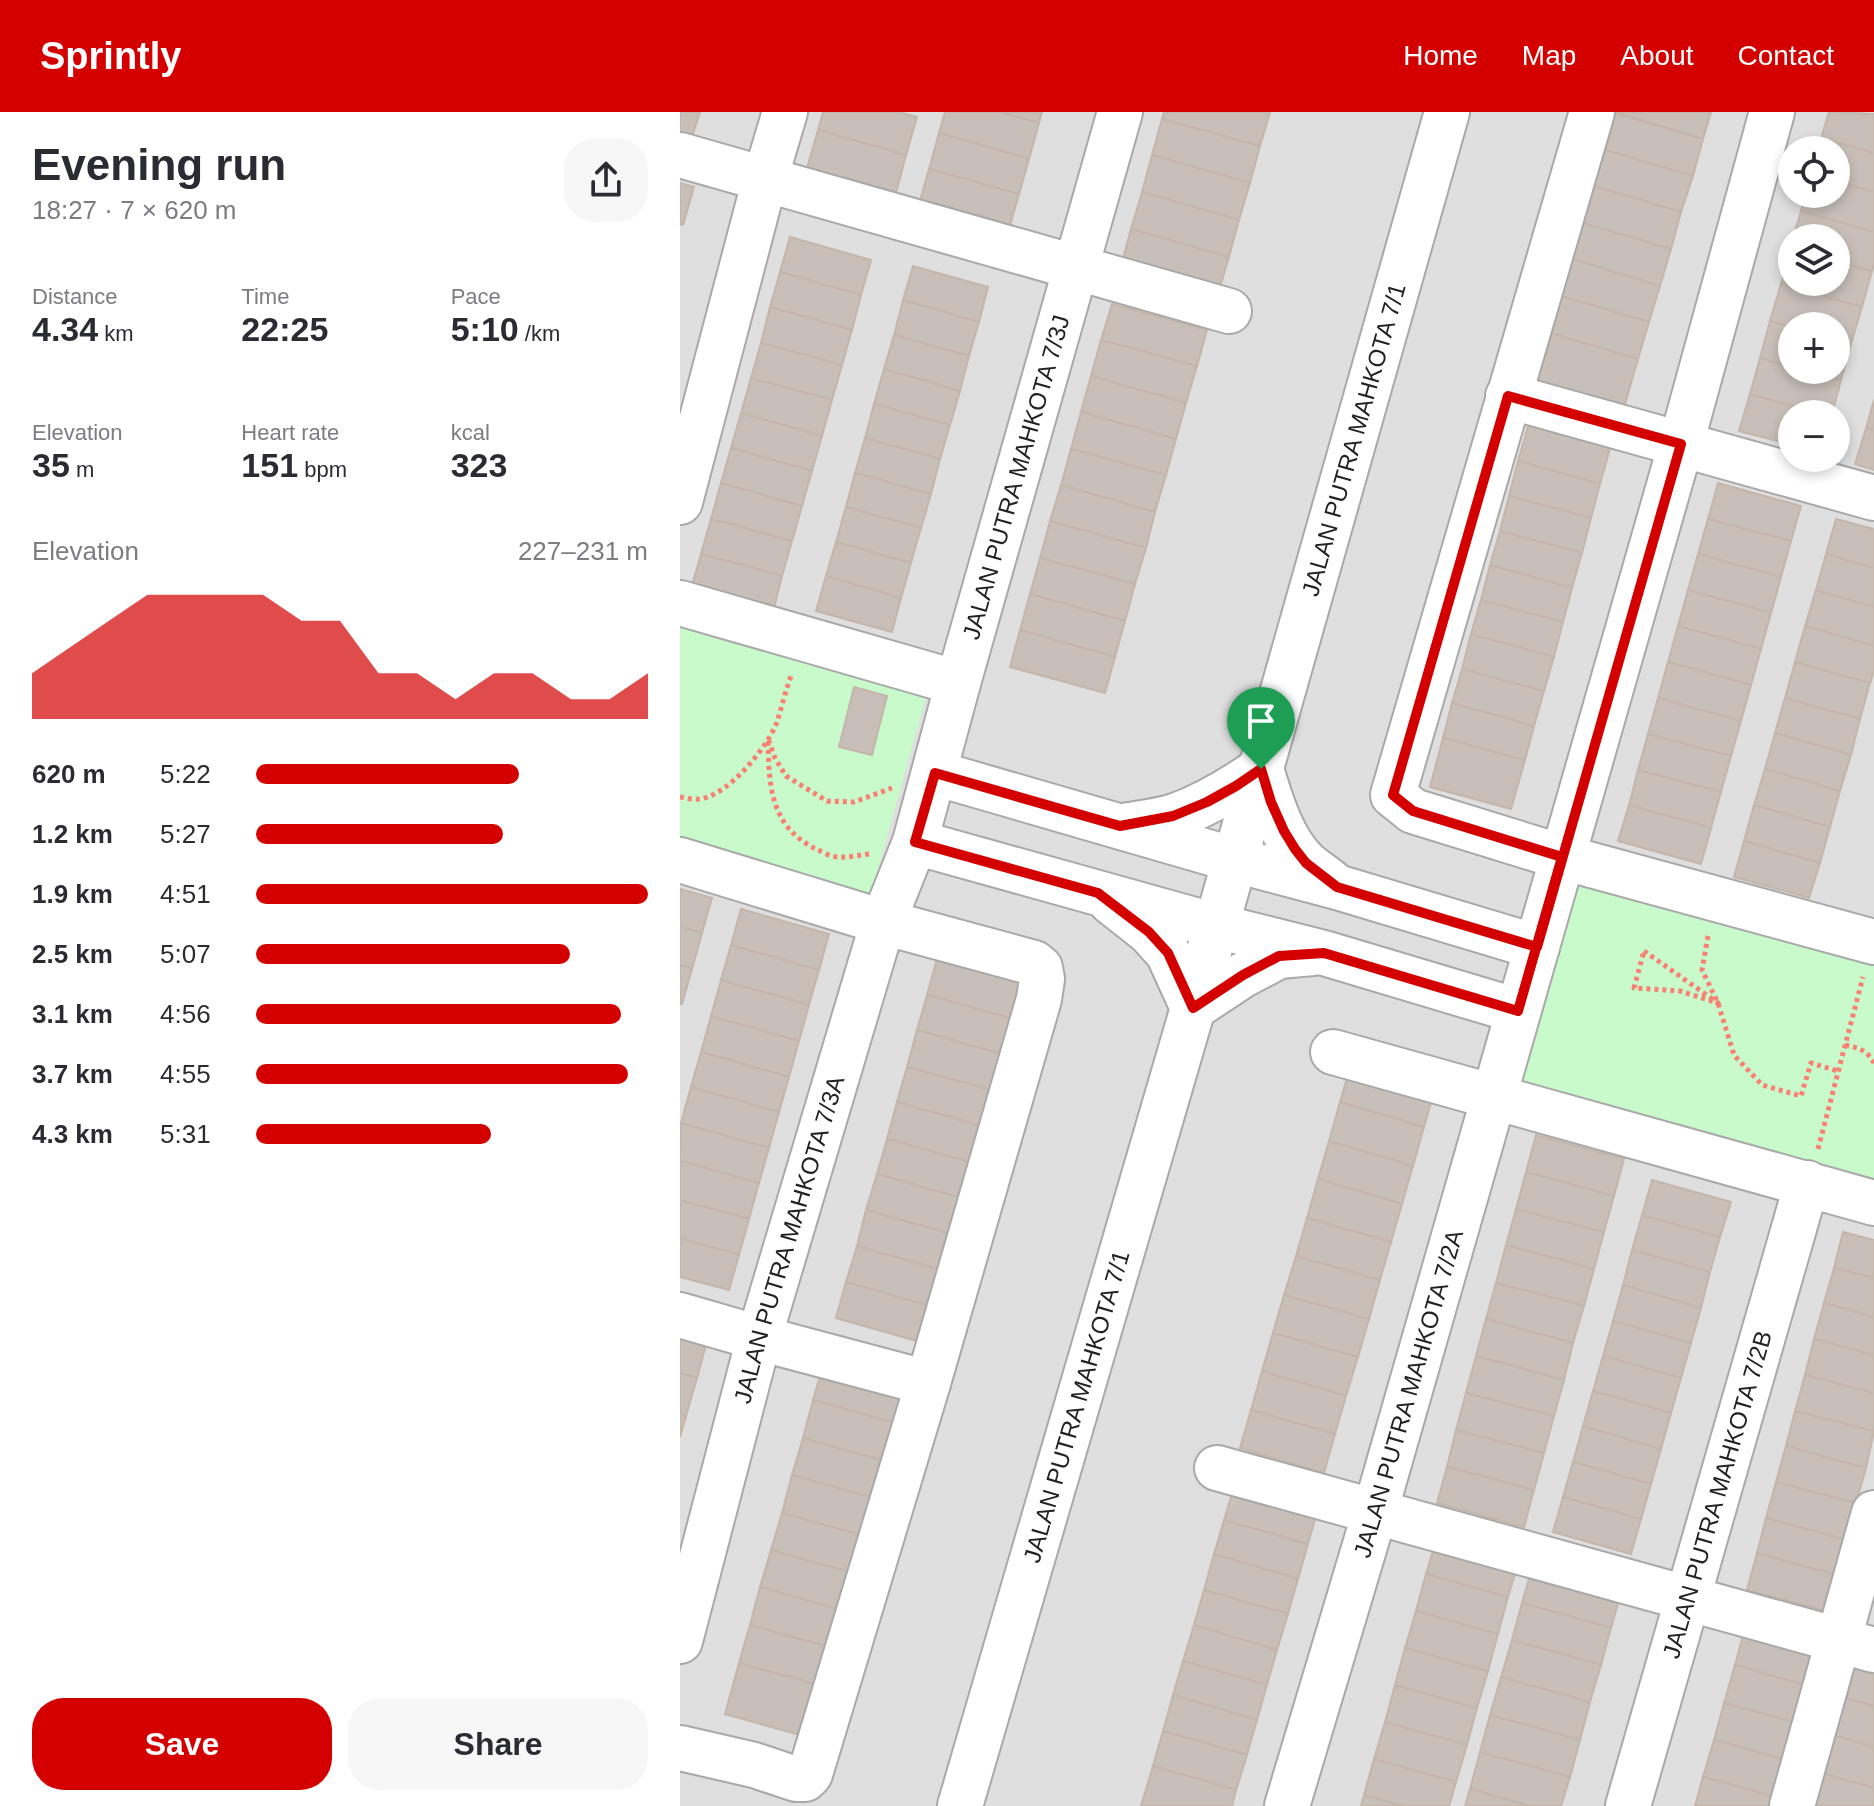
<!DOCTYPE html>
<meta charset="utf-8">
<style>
:root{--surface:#fff;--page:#f7f7f7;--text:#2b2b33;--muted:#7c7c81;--accent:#d40000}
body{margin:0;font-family:Arial,sans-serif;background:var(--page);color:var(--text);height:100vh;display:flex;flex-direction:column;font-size:30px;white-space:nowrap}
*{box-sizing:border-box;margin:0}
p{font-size:26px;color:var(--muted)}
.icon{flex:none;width:44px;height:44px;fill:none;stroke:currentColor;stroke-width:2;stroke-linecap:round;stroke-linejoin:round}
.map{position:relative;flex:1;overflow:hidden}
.side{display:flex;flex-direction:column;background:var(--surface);width:680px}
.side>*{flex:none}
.tools{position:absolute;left:1098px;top:24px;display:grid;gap:16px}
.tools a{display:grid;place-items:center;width:72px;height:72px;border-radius:50%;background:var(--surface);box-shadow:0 4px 12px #0003;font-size:40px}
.pin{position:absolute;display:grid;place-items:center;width:68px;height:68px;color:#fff;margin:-82px -34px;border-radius:50% 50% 50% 0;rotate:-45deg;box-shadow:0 0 8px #0007}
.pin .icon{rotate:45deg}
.round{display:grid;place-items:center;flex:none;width:84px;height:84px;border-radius:32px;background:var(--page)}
.head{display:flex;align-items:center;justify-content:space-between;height:136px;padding:0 32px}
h1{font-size:44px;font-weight:700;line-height:60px}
.figures{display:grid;grid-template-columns:repeat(3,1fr);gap:12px;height:136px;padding:8px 32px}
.figures div{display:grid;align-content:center}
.figures b{font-size:34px;font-weight:700}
.figures small{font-size:22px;font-weight:400}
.figures p{font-size:22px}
.chart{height:224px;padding:16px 32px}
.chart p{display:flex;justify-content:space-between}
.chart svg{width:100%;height:144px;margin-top:8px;fill:var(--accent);opacity:.7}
.action{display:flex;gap:16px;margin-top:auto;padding:16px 32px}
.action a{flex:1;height:92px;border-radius:32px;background:var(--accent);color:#fff;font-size:32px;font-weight:700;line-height:92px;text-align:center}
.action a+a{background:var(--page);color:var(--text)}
ul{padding:0 32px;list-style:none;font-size:26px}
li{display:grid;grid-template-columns:128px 96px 1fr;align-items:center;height:60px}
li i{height:20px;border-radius:10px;background:var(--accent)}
header{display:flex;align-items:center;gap:48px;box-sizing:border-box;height:112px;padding:0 40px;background:var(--accent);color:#fff}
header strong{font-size:38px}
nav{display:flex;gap:44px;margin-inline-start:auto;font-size:28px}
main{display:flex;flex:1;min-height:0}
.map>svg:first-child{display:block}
</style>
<header>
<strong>Sprintly</strong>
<nav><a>Home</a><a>Map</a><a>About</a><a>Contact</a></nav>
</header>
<main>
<section class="side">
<div class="head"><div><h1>Evening run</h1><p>18:27 · 7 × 620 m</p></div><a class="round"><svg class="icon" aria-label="share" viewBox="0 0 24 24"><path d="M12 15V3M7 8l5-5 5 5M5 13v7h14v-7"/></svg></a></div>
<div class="figures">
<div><p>Distance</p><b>4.34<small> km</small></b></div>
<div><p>Time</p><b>22:25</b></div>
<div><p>Pace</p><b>5:10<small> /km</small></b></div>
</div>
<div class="figures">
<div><p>Elevation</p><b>35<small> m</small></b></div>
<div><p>Heart rate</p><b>151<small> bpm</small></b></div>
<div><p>kcal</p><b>323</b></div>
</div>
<div class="chart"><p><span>Elevation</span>227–231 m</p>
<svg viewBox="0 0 160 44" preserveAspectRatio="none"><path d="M0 44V30L10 22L20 14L30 6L40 6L50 6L60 6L70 14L80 14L90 30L100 30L110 38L120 30L130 30L140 38L150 38L160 30V44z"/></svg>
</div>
<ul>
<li><b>620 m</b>5:22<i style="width:67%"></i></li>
<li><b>1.2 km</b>5:27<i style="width:63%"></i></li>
<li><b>1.9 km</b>4:51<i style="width:100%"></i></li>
<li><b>2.5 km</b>5:07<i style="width:80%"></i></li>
<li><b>3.1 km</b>4:56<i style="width:93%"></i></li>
<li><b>3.7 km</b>4:55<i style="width:95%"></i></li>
<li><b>4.3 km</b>5:31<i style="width:60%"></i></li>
</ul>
<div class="action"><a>Save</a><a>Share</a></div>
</section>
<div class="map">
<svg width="1194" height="1694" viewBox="0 0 1194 1694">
<rect width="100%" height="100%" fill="#f2efe9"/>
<path fill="#e0dfdf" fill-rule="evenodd" d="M0 0H1194V1694H0ZM1112 38H1156V82H1112ZM1112 126H1156V170H1112ZM1112 214H1156V258H1112ZM1112 302H1156V346H1112Z"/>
<g fill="#c8facc">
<path d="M0 505 248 578 188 793 0 734Z"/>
<path d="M898 764 1194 845V1083L838 982Z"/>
</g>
<g fill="#c7bfb8" stroke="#c4b6ab" stroke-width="2">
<path d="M0 0H20L12 25 0 21Z"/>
<path d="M143 0H219L237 5 226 43 138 18Z"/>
<path d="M265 0H320L359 11 349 47 259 21Z"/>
<path d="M320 0H362L359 11Z"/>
<path d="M484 0H590L580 34 482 7Z"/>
<path d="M935 0H1031L1023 27Z"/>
<path d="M1149 0 1194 2V41L1141 26Z"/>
<path d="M935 1 1023 27 1013 64 925 38Z"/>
<path d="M482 7 580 34 570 71 472 43Z"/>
<path d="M138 18 226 43 216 81 127 56Z"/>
<path d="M259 21 349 47 339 82 249 57Z"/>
<path d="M1141 26 1194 41V80L1156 70V38H1138Z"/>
<path d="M925 38 1013 64 1001 100 914 74Z"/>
<path d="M472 43 570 71 559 108 462 80Z"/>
<path d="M249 57 339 82 329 117 239 92Z"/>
<path d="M1156 70 1194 80V120L1121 99 1126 82H1156Z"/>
<path d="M0 71 14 75 3 113 0 112Z"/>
<path d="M914 74 1001 100 991 137 903 111Z"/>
<path d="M462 80 559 108 549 145 451 117Z"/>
<path d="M1121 99 1194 120V152L1192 159 1156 149V126H1113Z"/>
<path d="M903 111 991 137 980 174 892 147Z"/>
<path d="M451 117 549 145 538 182 441 154Z"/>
<path d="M110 125 191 148 181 183 100 160Z"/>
<path d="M1111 136 1112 170H1156V149L1192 159 1182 195 1101 172Z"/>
<path d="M892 147 980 174 969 210 881 184Z"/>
<path d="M233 154 308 175 299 210 223 188Z"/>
<path d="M100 160 181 183 172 218 90 195Z"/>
<path d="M1101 172 1182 195 1171 232 1156 228V214L1112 215 1090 209Z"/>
<path d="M881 184 969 210 958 247 870 221Z"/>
<path d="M223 188 299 210 289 244 214 223Z"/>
<path d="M432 192 527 218 517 254 421 228Z"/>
<path d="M90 195 172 218 162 253 81 231Z"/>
<path d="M1090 209 1112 215V255L1080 246Z"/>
<path d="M870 221 958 247 943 299 855 273Z"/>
<path d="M214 223 289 244 280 279 204 257Z"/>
<path d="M421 228 517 254 506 291 411 264Z"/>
<path d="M1156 228 1171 232 1161 268 1124 258H1156Z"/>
<path d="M81 231 162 253 152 288 71 266Z"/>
<path d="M1080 246 1112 255V258H1124L1161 268 1152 302H1141L1070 282Z"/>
<path d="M204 257 280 279 270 313 194 292Z"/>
<path d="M411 264 506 291 496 327 401 300Z"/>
<path d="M71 266 152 288 142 324 61 301Z"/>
<path d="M1070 282 1141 302H1112V333L1059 319Z"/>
<path d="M1194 288V318L1186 316Z"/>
<path d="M194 292 270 313 260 347 185 326Z"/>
<path d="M401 300 496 327 486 363 391 337Z"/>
<path d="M61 301 142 324 132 359 51 336Z"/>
<path d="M849 311 931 333 920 372 838 349Z"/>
<path d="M1186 316 1194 318V358L1175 352Z"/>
<path d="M185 326 260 347 251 382 175 361Z"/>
<path d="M51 336 132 359 122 394 41 371Z"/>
<path d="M391 337 486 363 475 400 381 373Z"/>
<path d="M838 349 920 372 911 406 829 384Z"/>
<path d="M175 361 251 382 241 416 166 395Z"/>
<path d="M41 371 122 394 112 429 31 407Z"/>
<path d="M1038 371 1121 394 1111 429 1028 407Z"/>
<path d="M381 373 475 400 466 436 370 409Z"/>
<path d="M829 384 911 406 902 441 820 419Z"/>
<path d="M166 395 241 416 231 451 156 430Z"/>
<path d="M31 407 112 429 102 464 21 442Z"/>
<path d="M1028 407 1111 429 1101 465 1018 442Z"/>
<path d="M1156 407 1194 417V456L1146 442Z"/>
<path d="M370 409 466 436 455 472 360 446Z"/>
<path d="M820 419 902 441 892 476 810 453Z"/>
<path d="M156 430 231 451 221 486 146 464Z"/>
<path d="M21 442 102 464 93 500 11 477Z"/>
<path d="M1018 442 1101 465 1091 501 1008 478Z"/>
<path d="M1146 442 1194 456V495L1136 478Z"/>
<path d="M360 446 455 472 445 509 350 482Z"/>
<path d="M810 453 892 476 883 510 801 488Z"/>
<path d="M146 464 221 486 212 520 136 499Z"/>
<path d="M1008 478 1091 501 1081 537 998 514Z"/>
<path d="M1136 478 1194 495V534L1125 514Z"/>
<path d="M350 482 445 509 435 545 340 518Z"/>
<path d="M801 488 883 510 874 545 791 522Z"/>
<path d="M998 514 1081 537 1071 573 988 550Z"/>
<path d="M1125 514 1194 534V559L1190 571 1115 550Z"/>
<path d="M340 518 435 545 425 581 330 555Z"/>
<path d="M791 522 874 545 864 579 782 557Z"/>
<path d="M988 550 1071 573 1061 609 978 586Z"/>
<path d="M1115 550 1190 571 1180 607 1105 586Z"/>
<path d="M782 557 864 579 854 614 772 591Z"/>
<path d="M174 575 207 584 192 643 159 635Z"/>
<path d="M978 586 1061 609 1051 644 968 622Z"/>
<path d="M1105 586 1180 607 1171 643 1095 621Z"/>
<path d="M772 591 854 614 845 648 763 626Z"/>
<path d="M1095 621 1171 643 1160 679 1085 657Z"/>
<path d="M968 622 1051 644 1041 680 958 658Z"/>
<path d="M763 626 845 648 831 697 750 675Z"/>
<path d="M1085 657 1160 679 1150 715 1074 693Z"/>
<path d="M958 658 1041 680 1031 716 949 693Z"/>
<path d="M949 693 1031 716 1021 752 938 729Z"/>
<path d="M1074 693 1150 715 1140 751 1064 729Z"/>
<path d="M1064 729 1140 751 1129 786 1054 765Z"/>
<path d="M0 777 32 786 22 821 0 815Z"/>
<path d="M61 797 149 822 139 858 51 833Z"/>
<path d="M0 815 22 821 12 857 0 853Z"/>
<path d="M51 833 139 858 129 893 41 868Z"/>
<path d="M257 847 349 872 338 908 247 883Z"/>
<path d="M0 853 12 857 2 892H0Z"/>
<path d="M41 868 129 893 119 929 31 904Z"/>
<path d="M247 883 338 908 328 944 237 918Z"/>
<path d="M31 904 119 929 109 965 21 940Z"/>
<path d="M237 918 328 944 318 980 227 955Z"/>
<path d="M21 940 109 965 99 1000 11 975Z"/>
<path d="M671 952 755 977 744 1015 660 990Z"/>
<path d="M227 955 318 980 308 1016 217 990Z"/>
<path d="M11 975 99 1000 89 1036 1 1011Z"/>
<path d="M217 990 308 1016 298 1052 207 1027Z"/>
<path d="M660 990 744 1015 733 1054 649 1029Z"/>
<path d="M1 1011 89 1036 79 1071 0 1049Z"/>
<path d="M856 1023 944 1047 934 1084 846 1060Z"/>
<path d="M207 1027 298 1052 288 1088 197 1062Z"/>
<path d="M649 1029 733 1054 722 1092 638 1067Z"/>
<path d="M0 1049 79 1071 69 1107 0 1088Z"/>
<path d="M846 1060 934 1084 924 1120 836 1097Z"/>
<path d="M197 1062 288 1088 278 1124 186 1098Z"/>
<path d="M638 1067 722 1092 711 1130 627 1106Z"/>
<path d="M972 1068 1051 1090 1040 1125 962 1103Z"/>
<path d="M0 1088 69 1107 59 1143 0 1126Z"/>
<path d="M836 1097 924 1120 914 1157 826 1133Z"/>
<path d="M186 1098 278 1124 268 1160 177 1134Z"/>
<path d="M962 1103 1040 1125 1030 1160 952 1138Z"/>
<path d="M627 1106 711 1130 700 1168 616 1144Z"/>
<path d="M1163 1120 1194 1128V1166L1154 1156Z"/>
<path d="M0 1126 59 1143 49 1178 0 1165Z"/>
<path d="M826 1133 914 1157 904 1194 816 1171Z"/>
<path d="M177 1134 268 1160 257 1196 166 1170Z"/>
<path d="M952 1138 1030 1160 1021 1196 943 1173Z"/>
<path d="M616 1144 700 1168 689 1207 604 1183Z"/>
<path d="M1154 1156 1194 1166V1205L1144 1191Z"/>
<path d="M166 1170 257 1196 247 1232 156 1206Z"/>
<path d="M816 1171 904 1194 893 1231 806 1207Z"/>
<path d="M943 1173 1021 1196 1011 1231 933 1209Z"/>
<path d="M604 1183 689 1207 678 1245 593 1221Z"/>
<path d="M1144 1191 1194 1205V1243L1134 1227Z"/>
<path d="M806 1207 893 1231 884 1268 796 1244Z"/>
<path d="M933 1209 1011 1231 1001 1266 923 1244Z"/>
<path d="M0 1221 27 1229 17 1266 0 1261Z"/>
<path d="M593 1221 678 1245 666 1284 582 1259Z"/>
<path d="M1134 1227 1194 1243V1281L1125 1263Z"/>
<path d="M796 1244 884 1268 874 1304 786 1281Z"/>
<path d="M923 1244 1001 1266 991 1301 913 1279Z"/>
<path d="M144 1250 233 1276 223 1313 133 1288Z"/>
<path d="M582 1259 666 1284 655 1322 571 1298Z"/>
<path d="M0 1261 17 1266 6 1304 0 1302Z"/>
<path d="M1125 1263 1194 1281V1319L1115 1299Z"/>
<path d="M913 1279 991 1301 981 1337 903 1314Z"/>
<path d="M786 1281 874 1304 864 1341 776 1318Z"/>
<path d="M133 1288 223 1313 212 1351 123 1326Z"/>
<path d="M571 1298 655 1322 644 1361 560 1336Z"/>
<path d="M1115 1299 1194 1319 1186 1356 1106 1334Z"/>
<path d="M0 1302 6 1304 0 1325Z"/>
<path d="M903 1314 981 1337 971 1372 893 1350Z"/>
<path d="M776 1318 864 1341 854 1378 767 1355Z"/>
<path d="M123 1326 212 1351 201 1388 112 1363Z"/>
<path d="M1106 1334 1186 1356 1176 1391 1096 1370Z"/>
<path d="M893 1350 971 1372 961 1407 883 1385Z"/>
<path d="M767 1355 854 1378 844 1415 757 1391Z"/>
<path d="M112 1363 201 1388 191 1426 102 1401Z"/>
<path d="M1096 1370 1176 1391 1166 1428 1086 1406Z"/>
<path d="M555 1372 638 1397 628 1432 544 1408Z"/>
<path d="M883 1385 961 1407 951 1442 873 1420Z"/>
<path d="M102 1401 191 1426 180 1463 91 1438Z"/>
<path d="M1086 1406 1166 1428 1156 1463 1077 1441Z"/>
<path d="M544 1408 628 1432 618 1467 534 1442Z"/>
<path d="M757 1426 839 1449 828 1485 746 1462Z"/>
<path d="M91 1438 180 1463 170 1501 80 1475Z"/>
<path d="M1077 1441 1156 1463 1147 1499 1067 1478Z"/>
<path d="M534 1442 618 1467 608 1502 524 1478Z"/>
<path d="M853 1453 942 1478 931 1516 842 1491Z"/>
<path d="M746 1462 828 1485 818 1522 736 1499Z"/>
<path d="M80 1475 170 1501 159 1538 70 1513Z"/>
<path d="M524 1478 608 1502 597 1538 514 1513Z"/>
<path d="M842 1491 931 1516 921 1553 832 1528Z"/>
<path d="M736 1499 818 1522 808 1559 725 1536Z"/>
<path d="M70 1513 159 1538 149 1576 59 1551Z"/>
<path d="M514 1513 597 1538 587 1573 503 1549Z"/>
<path d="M1065 1516 1146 1539 1135 1576 1055 1553Z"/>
<path d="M832 1528 921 1553 910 1590 821 1565Z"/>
<path d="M725 1536 808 1559 797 1596 715 1573Z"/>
<path d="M1166 1545 1194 1553V1594L1155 1583Z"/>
<path d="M503 1549 587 1573 577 1608 493 1583Z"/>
<path d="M59 1551 149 1576 134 1627 45 1602Z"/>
<path d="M1055 1553 1135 1576 1125 1613 1044 1591Z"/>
<path d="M821 1565 910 1590 900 1628 810 1603Z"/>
<path d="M715 1573 797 1596 787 1633 705 1610Z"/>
<path d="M493 1583 577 1608 567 1643 483 1619Z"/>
<path d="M1155 1583 1194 1594V1635L1145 1621Z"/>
<path d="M1044 1591 1125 1613 1114 1650 1034 1628Z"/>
<path d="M810 1603 900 1628 890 1665 800 1640Z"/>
<path d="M705 1610 787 1633 776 1670 694 1647Z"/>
<path d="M483 1619 567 1643 556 1678 473 1654Z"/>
<path d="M1145 1621 1194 1635V1676L1134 1659Z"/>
<path d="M1034 1628 1114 1650 1104 1687 1023 1665Z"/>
<path d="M800 1640 890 1665 881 1694H850L790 1677Z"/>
<path d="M694 1647 776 1670 769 1694H723L684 1683Z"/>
<path d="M473 1654 556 1678 552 1694H461Z"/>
<path d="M1134 1659 1194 1676V1694H1124Z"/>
<path d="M1023 1665 1104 1687 1102 1694H1015Z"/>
<path d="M790 1677 850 1694H785Z"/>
<path d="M684 1683 723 1694H681Z"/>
</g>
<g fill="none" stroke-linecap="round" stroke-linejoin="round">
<g stroke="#a9a9a9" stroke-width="48">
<g id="minor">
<path d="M912 0 713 683 733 699 882 745 1194 830"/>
<path d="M0 43 549 199"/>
<path d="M828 284 1194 386"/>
<path d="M0 390 85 67 105 0"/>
<path d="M0 491 278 571"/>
<path d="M581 657C591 689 601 726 626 751 634 758 644 764 652 771"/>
<path d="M255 661 555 748 657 775 857 835"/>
<path d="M444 714C461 711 479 709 495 704 526 693 554 676 581 657"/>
<path d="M235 730 536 814 644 841 838 899"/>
<path d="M0 748 203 810 354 851 360 856 362 867 359 887 248 1271 130 1662 125 1667H116L74 1653 0 1636"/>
<path d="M431 790 469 820 488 841 513 896"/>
<path d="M513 896 563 863 599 844 633 841"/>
<path d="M653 940 1194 1091"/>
<path d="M0 1203 79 1226 248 1271"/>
<path d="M537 1356 1194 1538"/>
<path id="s1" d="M0 1529 79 1226 203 810 235 730 278 571 440 0"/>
<path id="s2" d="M280 1694 513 896 767 0"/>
<path id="s3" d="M607 1694 695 1400 1001 332 1092 0"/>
<path id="s4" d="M948 1694 1127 1071"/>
<path d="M1112 1694 1194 1401"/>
</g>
</g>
<g stroke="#fa8072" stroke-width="5" stroke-dasharray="4 4" stroke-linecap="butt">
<path d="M0 685C6 686 13 688 19 687 48 684 87 636 97 610 102 594 106 577 112 561"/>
<path d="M189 742C179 743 168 746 158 745 150 745 141 739 134 736 89 713 89 671 88 627L95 646 106 664 147 689 174 690 212 676"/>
<path d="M1028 824 1022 858 1038 891 1054 943 1082 973 1121 984 1131 951 1158 959"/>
<path d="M964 839 1038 891 1000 879 954 876Z"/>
<path d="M1165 933C1179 936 1187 938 1194 951"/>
<path d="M1138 1037 1183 865"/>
</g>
<use href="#minor" stroke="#fff" stroke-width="44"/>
</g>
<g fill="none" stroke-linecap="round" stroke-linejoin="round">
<g stroke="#fff" stroke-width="16">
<path id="route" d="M581 657 556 674 527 690 493 704 440 714 255 661 235 730 418 781 469 820 488 841 513 896 563 863 599 844 644 841 838 899 882 745 733 699 713 683 828 284 1001 332 857 835 657 775 626 751 615 737 604 719 591 690 581 657"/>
</g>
<use href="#route" stroke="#d40000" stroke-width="10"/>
</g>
<g text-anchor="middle" stroke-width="7" stroke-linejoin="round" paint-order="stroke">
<g font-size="24" fill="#222" stroke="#fff">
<text dy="8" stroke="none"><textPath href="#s2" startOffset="1422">JALAN PUTRA MAHKOTA 7/1</textPath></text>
<text dy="8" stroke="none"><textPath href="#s1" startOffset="1212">JALAN PUTRA MAHKOTA 7/3J</textPath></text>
<text dy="8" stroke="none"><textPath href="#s1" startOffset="416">JALAN PUTRA MAHKOTA 7/3A</textPath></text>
<text dy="8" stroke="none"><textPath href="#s3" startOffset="430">JALAN PUTRA MAHKOTA 7/2A</textPath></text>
<text dy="8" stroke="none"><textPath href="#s2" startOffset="416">JALAN PUTRA MAHKOTA 7/1</textPath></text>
<text dy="8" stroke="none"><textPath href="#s4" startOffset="324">JALAN PUTRA MAHKOTA 7/2B</textPath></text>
</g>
</g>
</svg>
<div class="tools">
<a><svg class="icon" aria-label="locate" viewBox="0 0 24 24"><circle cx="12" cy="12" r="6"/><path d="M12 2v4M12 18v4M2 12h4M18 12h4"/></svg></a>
<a><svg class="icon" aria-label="layers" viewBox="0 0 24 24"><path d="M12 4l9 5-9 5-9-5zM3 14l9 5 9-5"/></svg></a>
<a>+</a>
<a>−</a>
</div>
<div class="pin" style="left:581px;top:657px;background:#1e9e55"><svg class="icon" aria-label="arrive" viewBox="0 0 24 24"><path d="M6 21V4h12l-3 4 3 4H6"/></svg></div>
</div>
</main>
